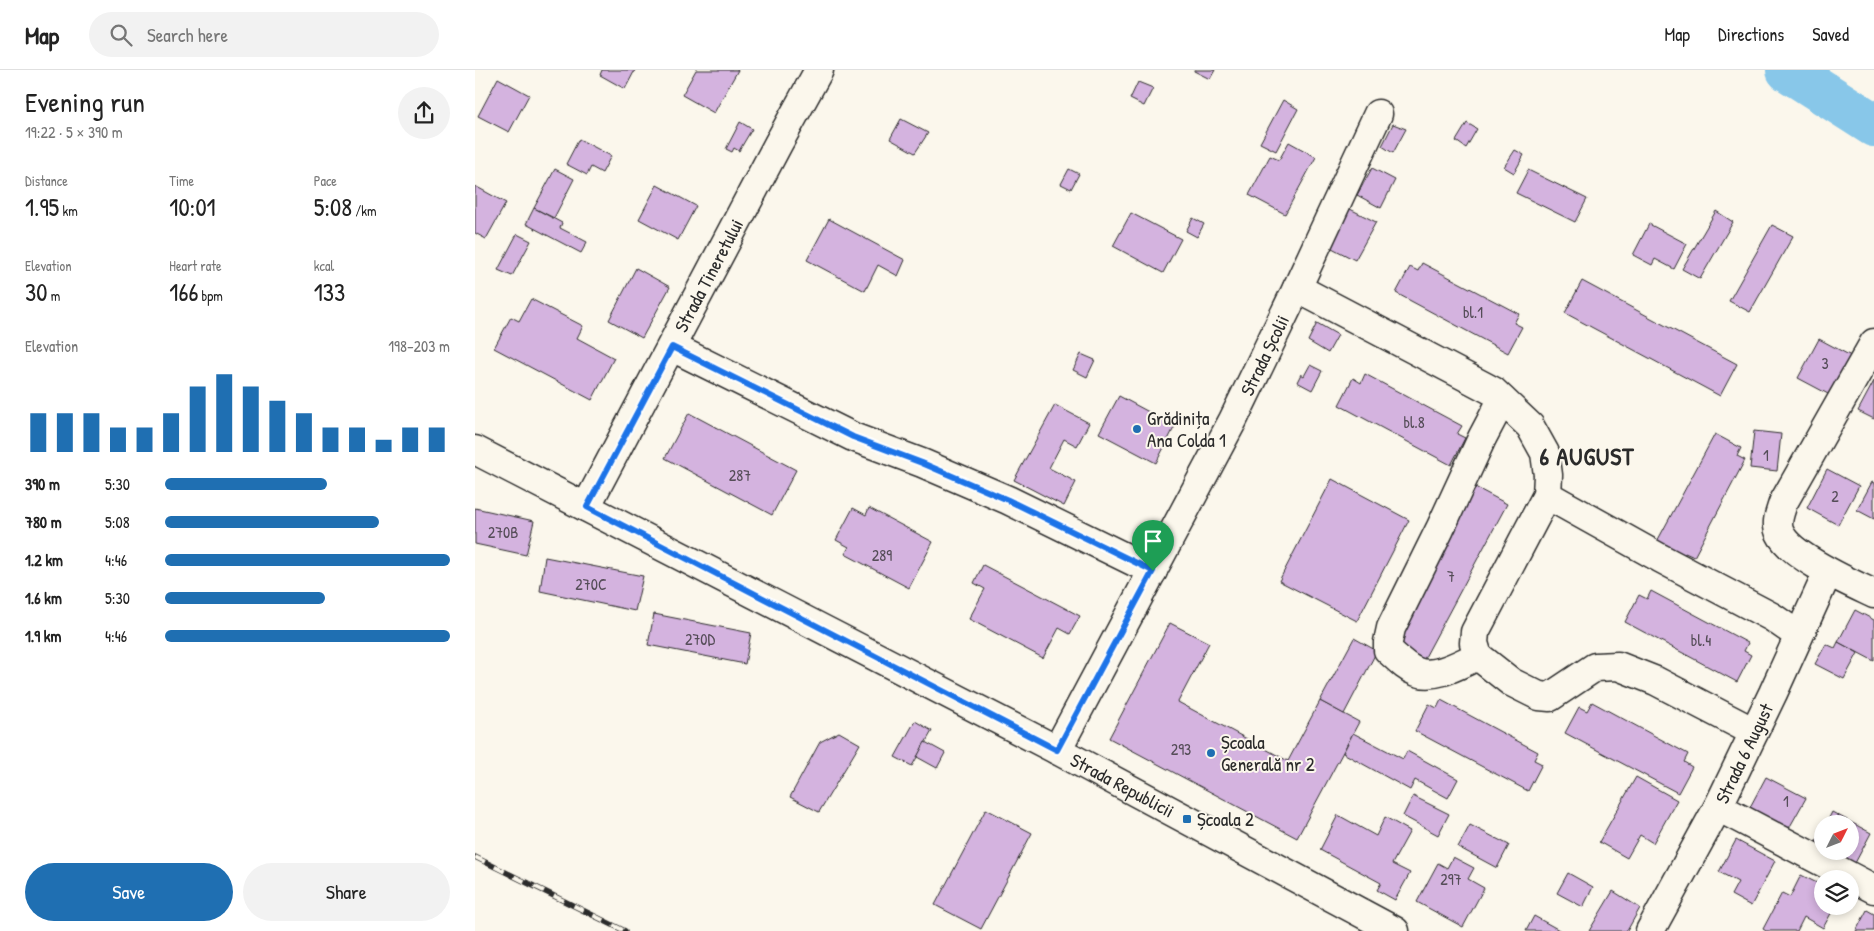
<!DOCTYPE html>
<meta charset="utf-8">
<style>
:root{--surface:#fff;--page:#f2f2f2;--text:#222;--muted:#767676;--line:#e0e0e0;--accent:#1f6fb2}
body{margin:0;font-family:"Patrick Hand",sans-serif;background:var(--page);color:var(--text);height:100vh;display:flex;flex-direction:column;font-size:19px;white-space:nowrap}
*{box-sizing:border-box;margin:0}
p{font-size:16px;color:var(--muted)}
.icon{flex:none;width:28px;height:28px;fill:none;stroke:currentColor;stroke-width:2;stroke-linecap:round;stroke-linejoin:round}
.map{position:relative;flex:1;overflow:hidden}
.details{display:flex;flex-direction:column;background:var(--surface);width:475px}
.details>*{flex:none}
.needle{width:32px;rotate:48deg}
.buttons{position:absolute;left:1339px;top:745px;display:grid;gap:10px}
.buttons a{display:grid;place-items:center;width:45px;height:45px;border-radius:50%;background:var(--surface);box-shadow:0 2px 8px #0003;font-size:25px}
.pin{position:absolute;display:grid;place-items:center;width:42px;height:42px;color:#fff;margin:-51px -21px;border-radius:50% 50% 50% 0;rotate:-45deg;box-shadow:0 0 5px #0007}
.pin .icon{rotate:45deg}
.round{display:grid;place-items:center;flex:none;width:52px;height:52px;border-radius:26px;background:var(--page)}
.head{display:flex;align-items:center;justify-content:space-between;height:85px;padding:0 25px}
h1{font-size:28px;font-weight:600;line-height:38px}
.stats{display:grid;grid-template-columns:repeat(3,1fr);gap:8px;height:85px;padding:5px 25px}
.stats div{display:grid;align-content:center}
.stats b{font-size:25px;font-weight:600}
.stats small{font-size:14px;font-weight:400}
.stats p{font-size:14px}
.chart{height:140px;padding:10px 25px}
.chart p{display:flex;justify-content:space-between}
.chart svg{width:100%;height:90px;margin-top:5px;stroke:var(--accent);stroke-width:6}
.button{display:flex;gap:10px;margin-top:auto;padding:10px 25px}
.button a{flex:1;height:58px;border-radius:30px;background:var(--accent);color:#fff;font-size:20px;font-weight:600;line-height:58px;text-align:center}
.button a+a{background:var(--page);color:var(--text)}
ul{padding:0 25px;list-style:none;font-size:16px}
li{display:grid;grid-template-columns:80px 60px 1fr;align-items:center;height:38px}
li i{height:12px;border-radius:6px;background:var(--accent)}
header{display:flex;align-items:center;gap:30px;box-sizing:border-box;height:70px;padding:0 25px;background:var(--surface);border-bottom:1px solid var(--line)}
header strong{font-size:24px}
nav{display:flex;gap:28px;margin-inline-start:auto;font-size:18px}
.search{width:350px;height:45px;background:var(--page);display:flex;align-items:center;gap:12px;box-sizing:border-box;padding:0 18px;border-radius:28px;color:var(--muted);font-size:19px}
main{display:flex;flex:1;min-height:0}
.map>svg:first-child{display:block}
</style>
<header>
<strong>Map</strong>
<div class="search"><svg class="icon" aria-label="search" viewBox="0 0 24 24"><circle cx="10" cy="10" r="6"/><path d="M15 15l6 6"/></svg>Search here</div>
<nav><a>Map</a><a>Directions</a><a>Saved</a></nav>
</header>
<main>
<section class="details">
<div class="head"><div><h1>Evening run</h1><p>19:22 · 5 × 390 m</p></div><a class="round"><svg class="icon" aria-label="share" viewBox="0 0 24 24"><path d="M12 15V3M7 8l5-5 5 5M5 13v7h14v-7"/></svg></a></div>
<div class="stats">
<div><p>Distance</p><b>1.95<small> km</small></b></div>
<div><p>Time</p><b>10:01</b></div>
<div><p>Pace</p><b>5:08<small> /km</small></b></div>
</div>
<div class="stats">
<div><p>Elevation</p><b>30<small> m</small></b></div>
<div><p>Heart rate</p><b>166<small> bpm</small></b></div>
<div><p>kcal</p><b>133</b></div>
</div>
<div class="chart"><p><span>Elevation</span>198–203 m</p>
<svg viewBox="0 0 160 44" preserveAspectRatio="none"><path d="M5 44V25M15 44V25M25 44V25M35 44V32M45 44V32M55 44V25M65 44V12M75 44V6M85 44V12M95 44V19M105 44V25M115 44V32M125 44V32M135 44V38M145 44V32M155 44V32"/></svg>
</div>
<ul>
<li><b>390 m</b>5:30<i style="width:57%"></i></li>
<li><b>780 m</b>5:08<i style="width:75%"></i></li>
<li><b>1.2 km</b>4:46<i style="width:100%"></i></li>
<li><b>1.6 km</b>5:30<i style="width:56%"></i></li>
<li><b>1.9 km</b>4:46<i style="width:100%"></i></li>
</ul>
<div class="button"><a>Save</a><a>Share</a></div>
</section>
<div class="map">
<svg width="1399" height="861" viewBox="0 0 1399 861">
<rect width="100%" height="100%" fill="#fbf7ec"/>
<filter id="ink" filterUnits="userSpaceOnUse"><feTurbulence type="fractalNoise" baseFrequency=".02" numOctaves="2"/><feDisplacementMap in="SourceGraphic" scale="10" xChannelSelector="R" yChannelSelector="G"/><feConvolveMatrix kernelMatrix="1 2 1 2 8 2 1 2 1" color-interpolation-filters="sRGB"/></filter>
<g filter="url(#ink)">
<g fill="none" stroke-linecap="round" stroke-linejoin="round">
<path stroke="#88c7e9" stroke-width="44" d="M1313 0 1399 55"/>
</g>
<g fill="#d4b3df" stroke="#2b2b2b">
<path d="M127 0H160L150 19 125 5Z"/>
<path d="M221 0H263L239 43 207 25Z"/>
<path d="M719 0H740L735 9 719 1Z"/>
<path d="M23 8 54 25 34 62 3 46Z"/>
<path d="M663 12 678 18 669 36 655 29Z"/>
<path d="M808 30 823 39 801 81 785 73Z"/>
<path d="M426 49 453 63 440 83 415 69Z"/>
<path d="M265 52 277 59 264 81 259 78 257 82 251 79Z"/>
<path d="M992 53 1002 59 991 78 981 71Z"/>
<path d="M918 54 931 59 918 83 907 76Z"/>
<path d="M104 69 136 86 127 103 116 97 112 105 91 94Z"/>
<path d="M814 72 841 87 810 144 774 125 795 86 804 90Z"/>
<path d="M1040 80 1049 85 1039 103 1029 97Z"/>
<path d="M897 98 920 110 906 138 882 125Z"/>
<path d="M80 99 99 109 79 148 59 138Z"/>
<path d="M594 99 604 104 596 119 586 114Z"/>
<path d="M1053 100 1112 129 1100 152 1041 123Z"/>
<path d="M182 115 221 136 203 170 164 149Z"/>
<path d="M0 116 31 133 11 169 0 163Z"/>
<path d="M59 138 87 153 85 158 112 172 106 183 51 154Z"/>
<path d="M875 139 901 152 880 190 855 177Z"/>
<path d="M1241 141 1258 152 1225 209 1207 199Z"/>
<path d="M656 143 706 169 688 203 638 176Z"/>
<path d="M718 148 729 154 722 167 711 161Z"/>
<path d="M354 149 430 190 423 206 403 195 390 221 332 190Z"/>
<path d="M1174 154 1212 174 1199 199 1180 189 1177 195 1158 185Z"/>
<path d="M1297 155 1318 166 1275 242 1254 231Z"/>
<path d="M42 164 56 171 37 206 23 200Z"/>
<path d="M947 193 1044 244 1039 253 1047 257 1033 283 921 223 935 197 943 201Z"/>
<path d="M161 198 195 217 167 268 134 250Z"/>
<path d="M1107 211 1262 294 1245 326 1090 243Z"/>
<path d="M56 229 108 256 102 268 139 288 117 330 19 278 36 247 44 251Z"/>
<path d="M842 253 863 265 853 283 833 271Z"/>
<path d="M1344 269 1376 286 1355 325 1323 308Z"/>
<path d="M606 284 620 290 612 307 598 300Z"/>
<path d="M835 295 847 301 837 320 822 312 826 304 829 306Z"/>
<path d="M890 304 987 356 982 364 990 368 976 395 864 335 878 308 886 313Z"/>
<path d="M1399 311V349L1383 341Z"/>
<path d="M644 326 700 356 681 393 624 363Z"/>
<path d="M580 335 614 353 602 376 589 369 574 398 601 412 589 436 539 410Z"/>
<path d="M214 343 321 400 297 445 190 388Z"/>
<path d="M1279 361 1306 364 1302 401 1275 398Z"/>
<path d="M1240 364 1266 378 1262 386 1270 390 1219 487 1210 483 1206 491 1179 477Z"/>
<path d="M1352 399 1384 416 1363 455 1332 438Z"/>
<path d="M857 409 934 450 882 551 804 511Z"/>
<path d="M1397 412 1399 413V449L1382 440Z"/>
<path d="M1000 417 1032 434 949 589 917 572Z"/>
<path d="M0 438 59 451 51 485 0 474Z"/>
<path d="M378 438 391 445 394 438 458 472 434 518 370 484 374 477 361 470Z"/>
<path d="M70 487 168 506 160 541 65 521Z"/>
<path d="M508 495 605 546 595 564 584 558 568 588 494 549 510 519 499 513Z"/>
<path d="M1176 521 1273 573 1269 581 1276 585 1262 612 1150 552 1164 525 1172 529Z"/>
<path d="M1380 540 1399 550V591L1363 572Z"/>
<path d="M179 544 276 563 270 594 173 575Z"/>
<path d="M695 553 734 573 703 632 813 691 845 631 884 652 822 768 634 668Z"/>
<path d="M879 568 902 581 869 644 845 631Z"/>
<path d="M1363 572 1383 583 1369 609 1340 594 1351 574 1360 578Z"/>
<path d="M966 630 1063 682 1059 690 1067 694 1053 721 940 661 954 634 962 638Z"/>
<path d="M1117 632 1213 684 1209 692 1217 697 1203 723 1090 663 1104 637 1112 641Z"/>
<path d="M440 651 457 661 437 696 420 687Z"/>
<path d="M364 662 385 674 344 742 315 727 345 672Z"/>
<path d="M878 663 928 689 932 681 983 709 973 728 940 710 935 720 868 683Z"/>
<path d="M450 672 470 683 462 698 442 687Z"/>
<path d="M1161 707 1202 730 1178 773 1165 765 1152 788 1124 772Z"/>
<path d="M1291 707 1331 728 1313 760 1274 739Z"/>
<path d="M938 726 974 744 963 765 928 746Z"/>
<path d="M511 739 557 763 506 859 460 835Z"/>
<path d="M1357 742 1396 763 1379 795 1354 781H1375V754H1351Z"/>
<path d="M863 745 901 766 910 747 935 761 917 794 935 803 920 830 902 820 906 813 845 780Z"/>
<path d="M995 755 1034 775 1022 798 983 777Z"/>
<path d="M1348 759V778L1340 774Z"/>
<path d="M1261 770 1300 791 1276 836 1256 825 1263 812 1244 802Z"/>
<path d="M978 787 999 798 993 809 1009 818 988 857 942 832 963 793 972 798Z"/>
<path d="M1093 803 1118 817 1108 837 1082 823Z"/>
<path d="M1326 805 1348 816V836H1360L1348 858 1329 847 1322 861H1291L1288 859 1307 823 1315 827Z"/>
<path d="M1138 821 1165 838 1152 861H1114Z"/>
<path d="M1392 840 1399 844V861H1381Z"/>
<path d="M1059 846 1086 861H1051Z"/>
</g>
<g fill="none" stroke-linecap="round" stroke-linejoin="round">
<g stroke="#2b2b2b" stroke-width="31">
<g id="minor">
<path d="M822 218 1018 321 1055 356 1070 383 1073 405 1072 425 1000 562 999 573 1003 586 1036 612 1064 626 1075 627 1120 597 1143 596 1181 611 1279 662"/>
<path d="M1399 273 1308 433C1305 443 1300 453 1305 463 1316 487 1376 513 1399 524"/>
<path d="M197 277 378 367 447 393 533 430 678 501"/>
<path id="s1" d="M0 380 582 680 920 861"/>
<path d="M1072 425 1185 488 1297 547 1323 565"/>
<path id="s2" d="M111 437 303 74 344 0"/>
<path d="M1003 586C986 593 961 609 942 602 931 598 922 588 913 580V572L916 558 965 459 1007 368 1027 330"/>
<path id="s3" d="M582 680 758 350 822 218 903 44"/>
<path d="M1243 737 1399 819"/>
<path id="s4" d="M1175 861 1243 737 1298 623 1353 502"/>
</g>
</g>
<use href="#minor" stroke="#fbf7ec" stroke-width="28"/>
<g stroke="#2b2b2b" stroke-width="5.5">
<path id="rail" d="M0 787 150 861"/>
</g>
<use href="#rail" stroke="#fbf7ec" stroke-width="4" stroke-dasharray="11" stroke-linecap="butt"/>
</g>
</g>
<g fill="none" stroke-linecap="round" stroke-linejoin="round" filter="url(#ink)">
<g stroke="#fff" stroke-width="10">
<path id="route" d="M197 277 378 367 447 393 533 430 678 501 582 680 112 437Z"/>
</g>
<use href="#route" stroke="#1a73e8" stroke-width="6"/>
</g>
<g fill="#1f6fb2" stroke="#fbf7ec" stroke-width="2">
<circle cx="662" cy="359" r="5"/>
<circle cx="736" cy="683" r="5"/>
<rect x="707" y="744" width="10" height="10" rx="2.5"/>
</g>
<g text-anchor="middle" stroke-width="4" stroke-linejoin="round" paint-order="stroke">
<g font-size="16" fill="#554d58">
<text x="998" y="248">bl.1</text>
<text x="1350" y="299">3</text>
<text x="939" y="358">bl.8</text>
<text x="1291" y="391">1</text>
<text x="265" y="411">287</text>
<text x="1360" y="432">2</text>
<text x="28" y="468">270B</text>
<text x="407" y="491">289</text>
<text x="976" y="512">7</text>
<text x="116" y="520">270C</text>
<text x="225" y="575">270D</text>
<text x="1226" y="576">bl.4</text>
<text x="706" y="685">293</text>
<text x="1311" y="737">1</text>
<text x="976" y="815">297</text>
</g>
<g font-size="19" fill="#2b2b2b" stroke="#fbf7ec">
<text dy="7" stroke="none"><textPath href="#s2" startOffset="262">Strada Tineretului</textPath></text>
<text dy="7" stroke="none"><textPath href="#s3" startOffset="446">Strada Școlii</textPath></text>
<text dy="7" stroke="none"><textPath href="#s4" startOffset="201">Strada 6 August</textPath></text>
<text dy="7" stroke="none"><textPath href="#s1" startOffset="729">Strada Republicii</textPath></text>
</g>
<g font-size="19" fill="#2b2b2b" stroke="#fbf7ec" text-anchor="start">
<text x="672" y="355">Grădinița<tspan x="672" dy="22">Ana Colda 1</tspan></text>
<text x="746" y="679">Școala<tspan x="746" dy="22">Generală nr 2</tspan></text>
<text x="722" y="756">Școala 2</text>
</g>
<g font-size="24" font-weight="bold" letter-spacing="1" fill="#2b2b2b" stroke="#fbf7ec">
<text x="1112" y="395">6 AUGUST</text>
</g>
</g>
</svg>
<div class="buttons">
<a><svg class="needle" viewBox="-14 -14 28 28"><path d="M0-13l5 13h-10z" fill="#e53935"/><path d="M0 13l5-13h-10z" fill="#767676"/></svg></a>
<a><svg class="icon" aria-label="layers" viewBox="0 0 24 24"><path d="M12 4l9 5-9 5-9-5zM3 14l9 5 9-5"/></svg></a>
</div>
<div class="pin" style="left:678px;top:501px;background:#1e9e55"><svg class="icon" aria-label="arrive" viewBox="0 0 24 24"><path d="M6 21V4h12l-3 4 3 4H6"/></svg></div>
</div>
</main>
